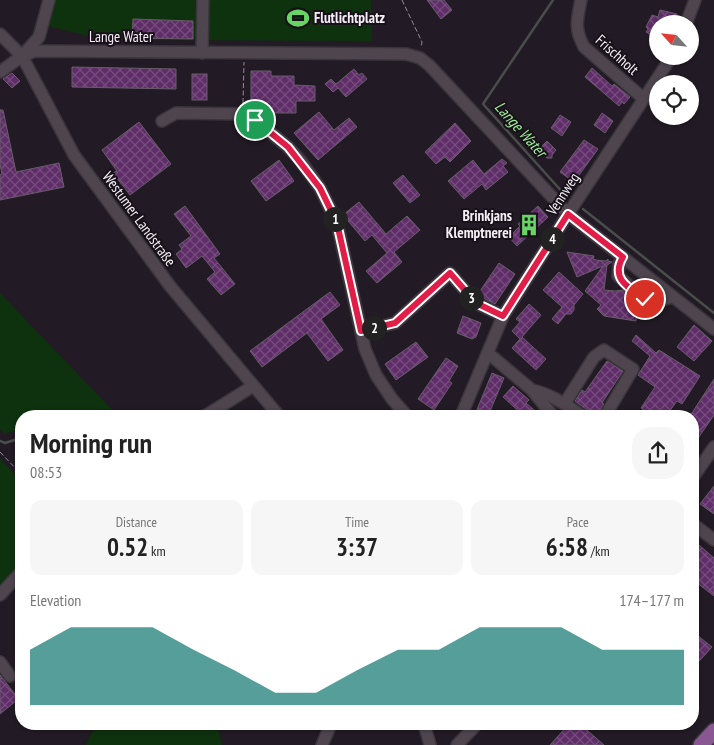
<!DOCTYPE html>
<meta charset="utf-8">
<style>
:root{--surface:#fff;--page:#f6f6f6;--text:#222;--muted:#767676;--accent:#0f766e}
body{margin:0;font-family:"PT Sans Narrow",sans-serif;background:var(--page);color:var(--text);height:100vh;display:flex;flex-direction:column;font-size:19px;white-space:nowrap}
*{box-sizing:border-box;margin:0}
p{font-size:16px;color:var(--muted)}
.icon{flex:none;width:28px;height:28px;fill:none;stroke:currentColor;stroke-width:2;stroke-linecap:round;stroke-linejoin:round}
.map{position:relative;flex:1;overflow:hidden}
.details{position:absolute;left:15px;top:410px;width:684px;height:320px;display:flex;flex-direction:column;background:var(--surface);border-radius:20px;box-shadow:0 1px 4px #0004}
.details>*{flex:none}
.needle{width:32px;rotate:297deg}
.fabs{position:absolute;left:649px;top:15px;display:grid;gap:10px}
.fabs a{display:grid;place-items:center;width:50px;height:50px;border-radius:50%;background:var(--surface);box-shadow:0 1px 4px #0004;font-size:25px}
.pin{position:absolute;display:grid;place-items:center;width:42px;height:42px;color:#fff;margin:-21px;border:2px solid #fff;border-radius:50%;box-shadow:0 1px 5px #0007}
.km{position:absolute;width:25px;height:25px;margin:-12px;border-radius:50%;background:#222;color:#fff;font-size:14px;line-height:25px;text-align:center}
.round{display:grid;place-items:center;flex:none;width:52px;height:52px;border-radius:20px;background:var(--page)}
.overview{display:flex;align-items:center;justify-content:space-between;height:85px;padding:0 15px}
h1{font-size:28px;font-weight:700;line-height:38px}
.figures{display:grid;grid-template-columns:repeat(3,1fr);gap:8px;height:85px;padding:5px 15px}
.figures div{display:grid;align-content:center;border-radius:12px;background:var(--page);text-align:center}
.figures b{font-size:25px;font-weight:700}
.figures small{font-size:14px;font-weight:400}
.figures p{font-size:14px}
.chart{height:140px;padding:10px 15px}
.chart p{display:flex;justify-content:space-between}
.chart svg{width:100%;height:90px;margin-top:5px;fill:var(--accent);opacity:.7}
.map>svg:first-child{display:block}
</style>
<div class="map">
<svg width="714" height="745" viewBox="0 0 714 745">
<defs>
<pattern id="building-cross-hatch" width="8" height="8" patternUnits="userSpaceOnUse" patternTransform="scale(1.25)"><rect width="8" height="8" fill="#5f2d68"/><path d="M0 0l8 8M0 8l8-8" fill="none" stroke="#774c7e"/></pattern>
</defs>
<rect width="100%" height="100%" fill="#221a24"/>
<g fill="#0e320d">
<path d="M54 0H371L372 41 104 40 48 26Z"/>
<path d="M0 293 118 416H21V429L4 434 0 429Z"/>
<path d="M0 458 21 481V563L0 585Z"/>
<path d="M96 724H217L222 745H86Z"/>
</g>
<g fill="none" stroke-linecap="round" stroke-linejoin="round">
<g stroke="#494e4a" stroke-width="2.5">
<path d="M553 0 483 104 565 195"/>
<path d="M583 209 714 313"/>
<path d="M0 441 5 443 21 438"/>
</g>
</g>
<g fill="url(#building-cross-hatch)" stroke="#675d69">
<path d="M427 0H444L452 10 441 19Z"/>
<path d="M660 10 677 14 675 24H658V39L646 32 648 29 646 27 652 15 658 17Z"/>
<path d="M133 19 193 21V39L132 38Z"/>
<path d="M72 67 176 69V89L72 87Z"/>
<path d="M592 68 612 86 614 84 630 97 624 104 622 102 619 106 585 77Z"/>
<path d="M354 69 359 75 362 73 367 79 346 97 338 88 333 92 325 84 331 79 336 84Z"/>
<path d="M251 71H271V76H294V85L315 86V101H296V113H260V107H251Z"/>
<path d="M12 73 20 81 12 88 3 79Z"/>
<rect x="192" y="74" width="15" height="26"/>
<path d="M0 110H3L16 172 59 163 64 187 0 200V175L2 174 0 164Z"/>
<path d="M319 112 334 130 349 118 357 127 318 160 294 133Z"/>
<path d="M602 113 613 121 605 133 594 125Z"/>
<path d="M560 115 571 122 562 136 551 128Z"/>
<path d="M139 122 171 164 130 195 113 173 117 171 102 150Z"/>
<path d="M455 123 471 141 450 162 445 157 436 164 425 152Z"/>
<path d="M584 140 598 149 574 182 560 172Z"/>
<path d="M547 141 556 150 552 155V158H547L538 150Z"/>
<path d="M502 159 507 163 503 166 508 172 486 190 482 184 464 199 448 181 473 160 484 174Z"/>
<path d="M279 160 294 181 266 201 251 181Z"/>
<path d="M403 175 420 195 410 203 393 183Z"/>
<path d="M359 202 386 234 407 216 420 230 394 252 402 262 377 283 366 271 387 253 372 235 365 241 343 215Z"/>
<path d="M185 206 220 254 214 258 235 284 221 295 207 279 215 272 202 256 186 268 176 254 182 249 179 245 191 236 174 214Z"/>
<path d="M538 206 548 217 517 246 509 237 520 226 518 224Z"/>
<path d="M567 252 594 256 593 259 596 260 606 261 608 259V261L612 262 607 265 604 290 615 291 623 290 626 292 625 299 628 300 627 306 638 308 636 321 604 316 597 309 601 305 585 291 603 266 577 277Z"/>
<path d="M499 263 515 274 495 304 481 297 478 294Z"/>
<path d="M559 272 583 294 574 305V310L571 314H566L558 324 552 319 562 307 543 290Z"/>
<path d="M330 292 340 305 321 319 343 350 328 361 307 333 262 367 250 351Z"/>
<path d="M529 304 541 315 522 337 546 359 536 370 512 348 520 339 512 331 520 322 516 319Z"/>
<path d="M463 316 481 323 476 337 472 339 457 333Z"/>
<path d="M694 325 712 341 694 361 677 347Z"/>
<path d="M636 335 656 353 659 350 700 376 682 404 677 401 666 416H653L641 408 655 387 638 375 650 356 632 341Z"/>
<path d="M416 342 428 357 396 380 385 364Z"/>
<path d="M446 358 458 366 449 381 452 383 434 410 418 399Z"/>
<path d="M607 361 623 371 602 403 604 404 598 415H594L575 401 582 390 585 392Z"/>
<path d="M492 373 504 378 488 416H486L476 412Z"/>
<path d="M714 379V415L692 447V416H690Z"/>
<path d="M513 386 529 400 526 403 541 416H524L503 397Z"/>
<path d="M714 486V514L700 504Z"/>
<path d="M692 539 714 558V596L692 579Z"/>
<path d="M692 631 712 647 692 669Z"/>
<path d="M0 675 18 698 15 700 16 701 0 714Z"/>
<path d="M569 724H580L604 745H550Z"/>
</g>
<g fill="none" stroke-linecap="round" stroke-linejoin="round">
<g stroke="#3a343b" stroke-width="14">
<g id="minor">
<path d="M581 0C577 20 574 28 584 47L644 99"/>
<path d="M686 24 695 0"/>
<path d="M0 34 22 56 74 155 170 286 279 416"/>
<path d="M202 53 203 0"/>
<path d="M22 56 35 51 406 54 420 58 429 65 568 214 714 329"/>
<path d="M0 72 22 56 39 37 49 0"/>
<path d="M162 121 176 113 243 114 255 120 288 147 300 160 320 188 337 223 365 349 376 375 392 399 407 416"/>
<path d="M623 257 619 264 618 276 645 299 658 301 673 297"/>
<path d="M361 331 395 323 450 273 476 303 503 316"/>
<path d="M488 353 532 390 553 416"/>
<path d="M532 390C551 394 566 405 583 416"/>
<path d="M565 403 594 357 604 350 633 369 605 416"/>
<path d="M205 416 253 386"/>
<path d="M461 416 503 316 568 214 672 56"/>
<path d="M692 479 714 447"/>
<path d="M692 523 714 540"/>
<path d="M0 595 21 572"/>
<path d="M0 662 10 676"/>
<path d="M424 724 430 745"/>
<path d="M322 745 331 724"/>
<path d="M457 745 477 724"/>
</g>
</g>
<g stroke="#3a343b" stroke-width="18">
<path id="major" d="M701 745 714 731"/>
</g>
<g stroke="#938c94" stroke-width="1" stroke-dasharray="5 2.5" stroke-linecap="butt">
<path d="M402 0 422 42 421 48"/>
<path d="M243 103 244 62"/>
<path d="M0 452 21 474"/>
</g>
<use href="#minor" stroke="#4e454f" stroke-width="11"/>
<use href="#major" stroke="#895892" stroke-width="15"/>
</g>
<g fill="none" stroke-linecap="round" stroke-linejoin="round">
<g stroke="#fff" stroke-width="10">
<path id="route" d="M255 120 288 147 320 188 337 223 361 331 395 323 450 273 476 303 503 316 568 214 623 257C610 279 629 288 645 299"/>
</g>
<use href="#route" stroke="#e11d48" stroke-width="6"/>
</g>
<defs>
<g id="stadium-bare" transform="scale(1.725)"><path d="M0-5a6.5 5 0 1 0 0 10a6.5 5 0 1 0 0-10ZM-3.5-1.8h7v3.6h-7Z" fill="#68d465" stroke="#19111a" stroke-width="2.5" paint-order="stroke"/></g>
<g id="building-bare" transform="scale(1.725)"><path d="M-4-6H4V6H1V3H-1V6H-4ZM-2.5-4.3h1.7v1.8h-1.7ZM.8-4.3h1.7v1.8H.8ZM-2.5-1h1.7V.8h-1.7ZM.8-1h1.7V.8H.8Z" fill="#68d465" stroke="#19111a" stroke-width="2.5" paint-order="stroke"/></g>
</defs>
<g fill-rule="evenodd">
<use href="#stadium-bare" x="298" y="18"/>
<use href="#building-bare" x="529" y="225"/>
</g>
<g text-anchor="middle" stroke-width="4" stroke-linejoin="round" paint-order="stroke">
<g font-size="15" font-weight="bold" fill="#f4eef5" stroke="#19111a" text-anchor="start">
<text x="314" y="23">Flutlichtplatz</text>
<text x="512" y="221" text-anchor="end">Brinkjans<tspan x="512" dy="17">Klemptnerei</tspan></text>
</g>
<g font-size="15" fill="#f4eef5" stroke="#19111a">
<text x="121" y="42">Lange Water</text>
<text transform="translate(617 55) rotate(42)" y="5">Frischholt</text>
<text transform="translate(563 194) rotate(-57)" y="5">Vennweg</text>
<text transform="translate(139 219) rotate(54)" y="5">Westumer Landstraße</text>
</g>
<g font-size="16" font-style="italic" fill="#99eb95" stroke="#19111a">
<text transform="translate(521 129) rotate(48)" y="6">Lange Water</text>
</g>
</g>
</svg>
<div class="fabs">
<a><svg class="needle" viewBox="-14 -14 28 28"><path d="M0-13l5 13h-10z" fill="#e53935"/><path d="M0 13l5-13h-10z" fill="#767676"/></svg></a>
<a><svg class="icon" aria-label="locate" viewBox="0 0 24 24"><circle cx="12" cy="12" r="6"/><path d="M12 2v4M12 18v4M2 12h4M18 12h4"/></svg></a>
</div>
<div class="pin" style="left:255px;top:120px;background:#1e9e55"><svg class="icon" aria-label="arrive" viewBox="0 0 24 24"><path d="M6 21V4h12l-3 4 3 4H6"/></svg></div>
<div class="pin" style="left:645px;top:299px;background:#d93025"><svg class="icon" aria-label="check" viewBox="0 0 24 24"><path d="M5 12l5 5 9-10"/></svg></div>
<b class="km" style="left:335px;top:219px">1</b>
<b class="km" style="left:374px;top:328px">2</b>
<b class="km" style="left:471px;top:298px">3</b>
<b class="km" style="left:552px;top:239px">4</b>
<section class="details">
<div class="overview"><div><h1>Morning run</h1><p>08:53</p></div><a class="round"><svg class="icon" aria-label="share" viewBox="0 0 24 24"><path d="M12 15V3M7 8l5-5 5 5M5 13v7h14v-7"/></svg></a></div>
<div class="figures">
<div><p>Distance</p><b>0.52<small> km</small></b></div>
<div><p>Time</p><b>3:37</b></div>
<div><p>Pace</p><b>6:58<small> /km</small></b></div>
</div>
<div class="chart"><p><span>Elevation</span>174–177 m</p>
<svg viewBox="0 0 160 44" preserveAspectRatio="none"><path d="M0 44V17L10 6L20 6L30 6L40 17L50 27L60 38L70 38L80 27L90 17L100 17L110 6L120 6L130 6L140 17L150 17L160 17V44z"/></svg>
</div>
</section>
</div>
